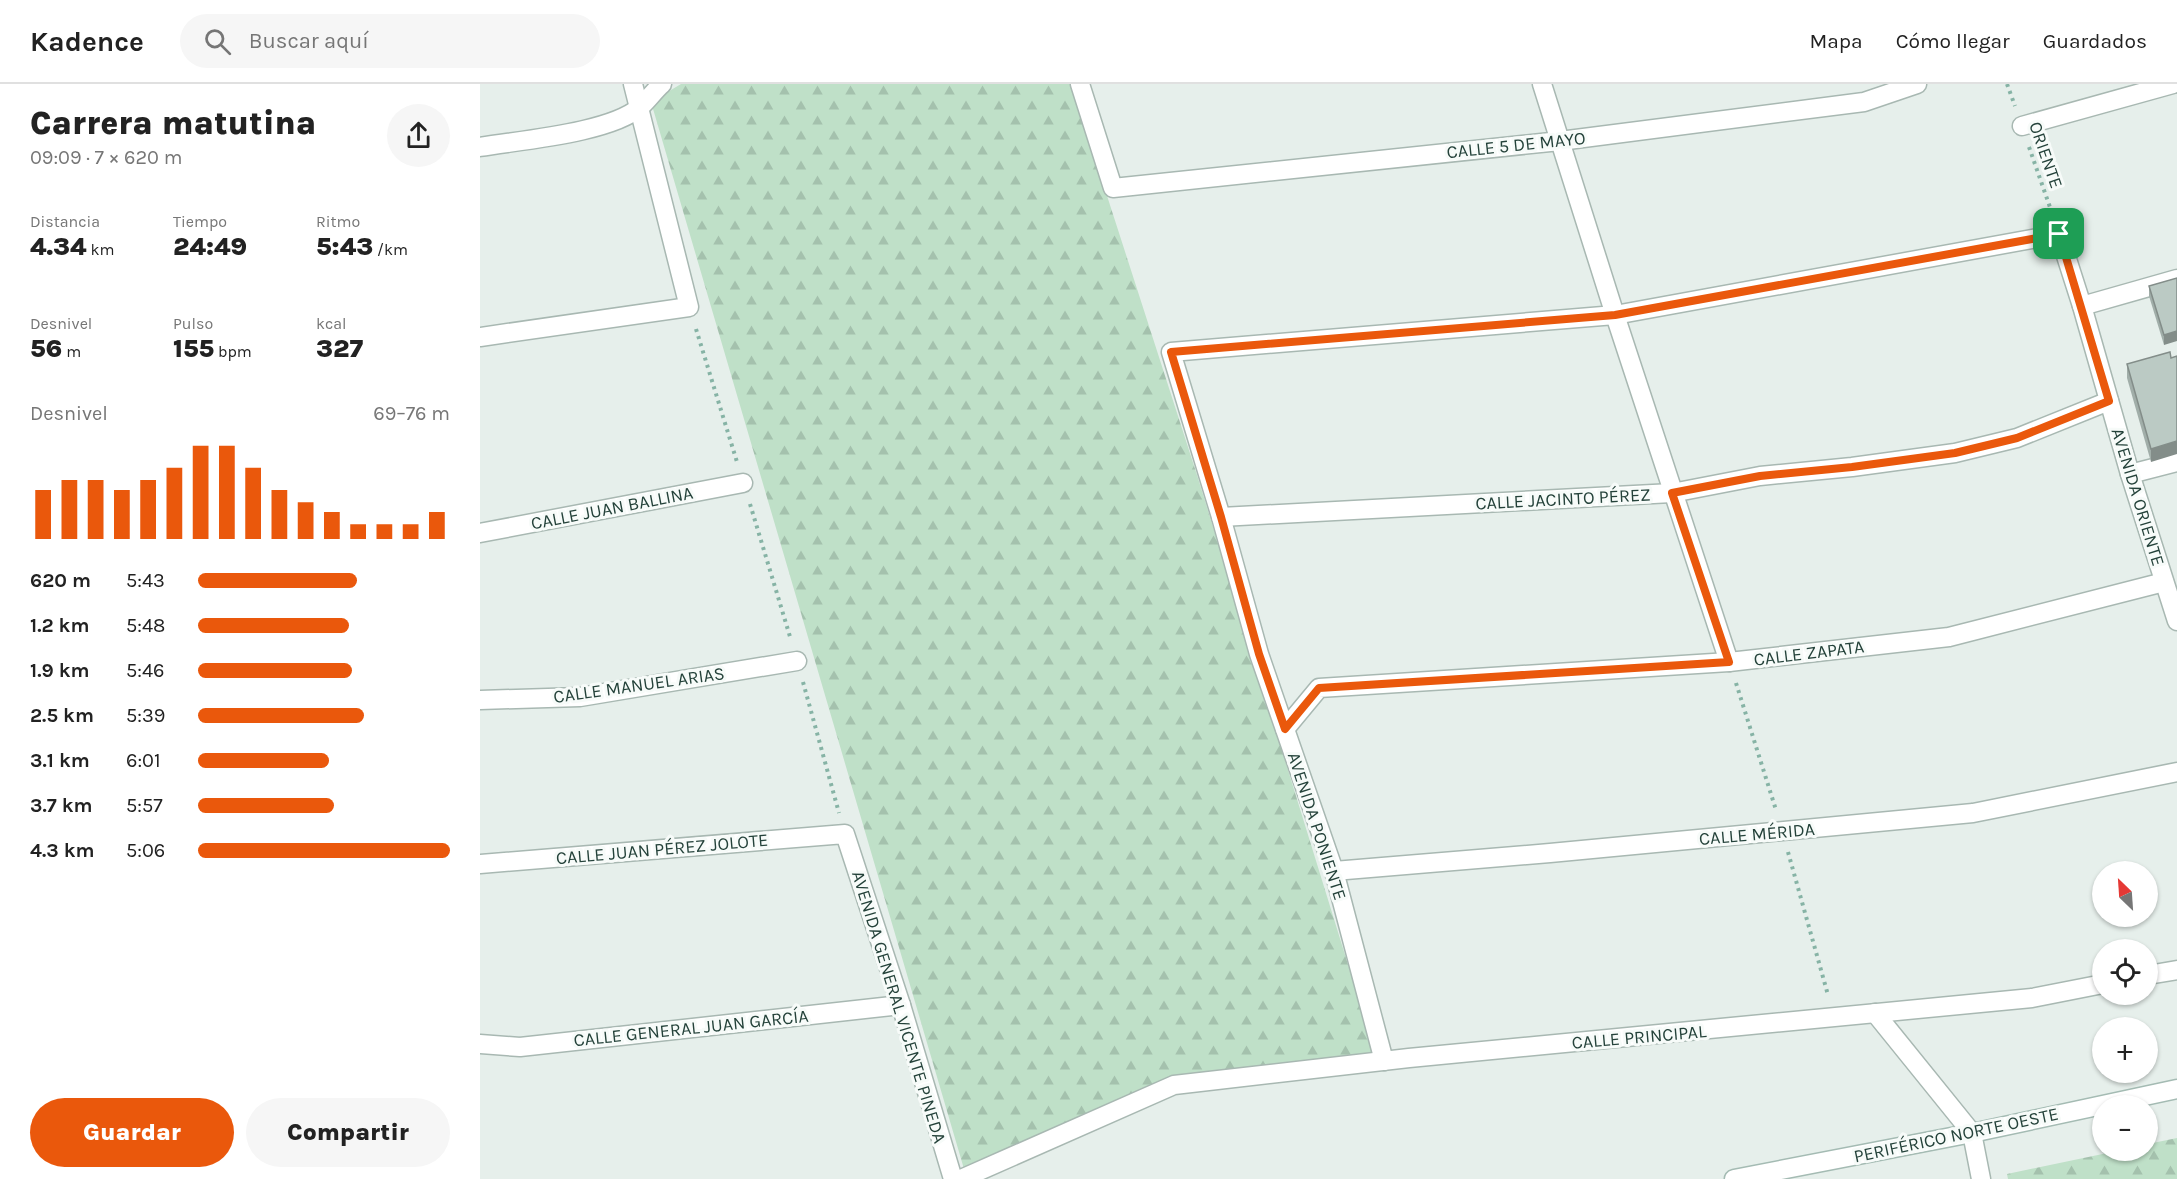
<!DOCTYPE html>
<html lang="es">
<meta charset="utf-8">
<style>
:root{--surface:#fff;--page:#f6f6f6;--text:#222;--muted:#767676;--line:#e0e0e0;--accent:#ea580c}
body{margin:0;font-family:Karla,sans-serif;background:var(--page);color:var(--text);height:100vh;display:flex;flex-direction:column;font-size:22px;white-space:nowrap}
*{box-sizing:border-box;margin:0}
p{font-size:20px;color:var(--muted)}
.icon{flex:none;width:33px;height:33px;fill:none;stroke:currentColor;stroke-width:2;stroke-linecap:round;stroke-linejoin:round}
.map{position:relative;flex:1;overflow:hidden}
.drawer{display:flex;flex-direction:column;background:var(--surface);width:480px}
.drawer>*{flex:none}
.needle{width:39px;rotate:335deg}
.tools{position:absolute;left:1612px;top:777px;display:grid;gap:12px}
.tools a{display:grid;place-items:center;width:66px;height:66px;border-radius:50%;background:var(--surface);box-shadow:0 2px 4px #0004;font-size:30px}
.pin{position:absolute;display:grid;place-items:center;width:51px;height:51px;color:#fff;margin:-26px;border-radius:12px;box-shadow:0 3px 9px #0006}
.round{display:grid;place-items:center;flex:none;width:63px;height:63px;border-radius:32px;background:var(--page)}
.headline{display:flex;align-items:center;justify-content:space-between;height:102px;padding:0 30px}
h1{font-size:33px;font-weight:800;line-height:45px}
.stats{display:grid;grid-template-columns:repeat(3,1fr);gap:9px;height:102px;padding:6px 30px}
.stats div{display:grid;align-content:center}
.stats b{font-size:26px;font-weight:800}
.stats small{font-size:16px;font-weight:400}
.stats p{font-size:16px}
.chart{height:168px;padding:12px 30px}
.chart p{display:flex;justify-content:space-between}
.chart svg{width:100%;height:108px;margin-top:6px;stroke:var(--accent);stroke-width:6}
.action{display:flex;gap:12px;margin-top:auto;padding:12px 30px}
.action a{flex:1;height:69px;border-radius:36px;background:var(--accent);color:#fff;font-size:24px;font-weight:800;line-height:69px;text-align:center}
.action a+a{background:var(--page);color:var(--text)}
ul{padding:0 30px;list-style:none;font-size:20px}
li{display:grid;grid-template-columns:96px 72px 1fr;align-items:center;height:45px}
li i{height:15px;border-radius:8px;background:var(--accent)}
header{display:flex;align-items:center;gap:36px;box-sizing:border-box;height:84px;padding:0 30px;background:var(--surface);border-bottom:2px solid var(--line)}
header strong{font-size:28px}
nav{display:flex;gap:33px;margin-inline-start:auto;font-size:21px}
.search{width:420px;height:54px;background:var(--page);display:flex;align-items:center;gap:15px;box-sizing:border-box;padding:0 21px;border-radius:33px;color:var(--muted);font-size:22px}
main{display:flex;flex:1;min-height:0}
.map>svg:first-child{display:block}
</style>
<header>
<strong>Kadence</strong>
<div class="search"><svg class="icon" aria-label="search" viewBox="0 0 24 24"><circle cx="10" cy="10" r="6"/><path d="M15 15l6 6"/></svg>Buscar aquí</div>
<nav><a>Mapa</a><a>Cómo llegar</a><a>Guardados</a></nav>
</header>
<main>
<section class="drawer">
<div class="headline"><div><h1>Carrera matutina</h1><p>09:09 · 7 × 620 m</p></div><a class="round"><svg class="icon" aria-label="share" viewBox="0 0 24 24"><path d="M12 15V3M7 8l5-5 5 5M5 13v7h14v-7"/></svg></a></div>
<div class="stats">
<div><p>Distancia</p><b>4.34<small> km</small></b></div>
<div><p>Tiempo</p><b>24:49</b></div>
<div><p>Ritmo</p><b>5:43<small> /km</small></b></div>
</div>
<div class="stats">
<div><p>Desnivel</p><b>56<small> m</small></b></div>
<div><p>Pulso</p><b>155<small> bpm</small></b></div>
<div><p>kcal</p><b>327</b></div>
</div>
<div class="chart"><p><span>Desnivel</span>69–76 m</p>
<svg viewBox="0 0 160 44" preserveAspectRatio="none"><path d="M5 44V24M15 44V20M25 44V20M35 44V24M45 44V20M55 44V15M65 44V6M75 44V6M85 44V15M95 44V24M105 44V29M115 44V33M125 44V38M135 44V38M145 44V38M155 44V33"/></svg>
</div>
<ul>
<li><b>620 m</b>5:43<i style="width:63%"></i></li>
<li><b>1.2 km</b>5:48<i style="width:60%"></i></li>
<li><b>1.9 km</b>5:46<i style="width:61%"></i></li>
<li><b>2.5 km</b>5:39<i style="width:66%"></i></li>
<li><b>3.1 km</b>6:01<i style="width:52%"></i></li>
<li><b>3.7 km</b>5:57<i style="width:54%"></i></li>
<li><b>4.3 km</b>5:06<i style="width:100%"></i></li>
</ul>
<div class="action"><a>Guardar</a><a>Compartir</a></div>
</section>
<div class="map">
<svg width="1697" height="1095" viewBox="0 0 1697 1095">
<defs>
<pattern id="forest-firs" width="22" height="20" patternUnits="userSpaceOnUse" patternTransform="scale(1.5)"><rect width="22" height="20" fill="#bfe0c8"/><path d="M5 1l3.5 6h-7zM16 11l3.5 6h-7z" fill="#a4c1ad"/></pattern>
</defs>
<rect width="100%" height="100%" fill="#e6efeb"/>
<g fill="url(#forest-firs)">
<path d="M201 0H591L717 391 895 968 706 991 484 1085 171 18Z"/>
<path d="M1697 1054V1095H1528L1527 1090 1637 1067 1668 1066V1060Z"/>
</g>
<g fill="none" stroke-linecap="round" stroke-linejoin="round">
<g stroke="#a8b8b2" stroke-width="21">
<g id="street">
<path d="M600 0 633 104 1080 57 1384 18 1437 0"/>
<path d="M1062 0 1135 231 1249 578"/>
<path d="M1542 42 1693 0"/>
<path d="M0 63C41 56 130 49 160 23 168 16 174 7 182 0"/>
<path d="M1602 222 1697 195"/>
<path d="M0 253 209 223 153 0"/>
<path d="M1650 390 1697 378"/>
<path d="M741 433 1192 409 1280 392 1372 383 1475 369 1537 354 1629 317"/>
<path d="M0 449 263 399"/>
<path d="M0 616 100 613 317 577"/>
<path d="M805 645 839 604 1249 578 1469 553 1684 498"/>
<path d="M0 780 365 750 421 921 473 1095"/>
<path d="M854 787 1070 769 1493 729 1697 688"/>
<path d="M1668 891 1697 886"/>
<path d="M1395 929 1492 1049 1501 1095"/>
<path d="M0 960 40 963 421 921"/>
<path d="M904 977 854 787 779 570 741 433 691 268 1135 231 1579 150 1602 222 1650 390 1697 537"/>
<path d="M481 1095 694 1001 929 974 1552 914 1623 900"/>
</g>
</g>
<g stroke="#a4bbb3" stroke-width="21">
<path id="secondary" d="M1254 1095 1492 1049 1697 1005"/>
</g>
<g stroke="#86b3a5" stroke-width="4" stroke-dasharray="3 4.5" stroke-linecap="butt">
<path d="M1527 0 1535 22"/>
<path d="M1549 63 1572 129"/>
<path d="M216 245 257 378"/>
<path d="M270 420 311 556"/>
<path d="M323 598 359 729"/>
<path d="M1256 599 1296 726"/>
<path d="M1308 768 1348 911"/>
</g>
<use href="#street" stroke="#fff" stroke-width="18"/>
<use href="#secondary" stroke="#fff" stroke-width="18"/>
</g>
<g fill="#a1aea9">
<path d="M1697 194 1684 261 1669 212V202Z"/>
<path d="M1691 274 1671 378 1647 294V280Z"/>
</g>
<g fill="#838d89">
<path d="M1697 247V257L1684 261V251Z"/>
<path d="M1697 357V370L1671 378V365Z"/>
</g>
<g fill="#bbcac4" stroke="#838d89" stroke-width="1.5">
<path d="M1697 194V247L1684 251 1669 202Z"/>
<path d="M1690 268 1691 274 1697 272V357L1671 365 1647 280Z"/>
</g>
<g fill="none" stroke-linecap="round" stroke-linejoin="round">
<g stroke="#fff" stroke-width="12">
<path id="route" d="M1579 150 1629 317 1537 354 1475 369 1372 383 1280 392 1192 409 1249 578 839 604 805 645 779 570 741 433 691 268 1135 231Z"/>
</g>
<use href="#route" stroke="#ea580c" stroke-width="8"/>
</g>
<g text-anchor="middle" stroke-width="6" stroke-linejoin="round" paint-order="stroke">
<g font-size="18" fill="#24423a" stroke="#f7fbf9">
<text transform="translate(1036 61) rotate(-6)" y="6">CALLE 5 DE MAYO</text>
<text transform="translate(1566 71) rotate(71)" y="6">ORIENTE</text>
<text transform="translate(1658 413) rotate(73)" y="6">AVENIDA ORIENTE</text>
<text transform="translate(1083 415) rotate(-3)" y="6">CALLE JACINTO PÉREZ</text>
<text transform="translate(132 424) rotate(-11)" y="6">CALLE JUAN BALLINA</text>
<text transform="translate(1329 569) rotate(-7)" y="6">CALLE ZAPATA</text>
<text transform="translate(159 601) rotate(-8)" y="6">CALLE MANUEL ARIAS</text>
<text transform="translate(837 742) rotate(72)" y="6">AVENIDA PONIENTE</text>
<text transform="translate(1277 750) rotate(-5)" y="6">CALLE MÉRIDA</text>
<text transform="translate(182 765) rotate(-5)" y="6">CALLE JUAN PÉREZ JOLOTE</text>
<text transform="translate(419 923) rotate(73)" y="6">AVENIDA GENERAL VICENTE PINEDA</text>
<text transform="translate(211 944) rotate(-6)" y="6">CALLE GENERAL JUAN GARCÍA</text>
<text transform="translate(1159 953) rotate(-5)" y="6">CALLE PRINCIPAL</text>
<text transform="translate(1476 1051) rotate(-12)" y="6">PERIFÉRICO NORTE OESTE</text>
</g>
</g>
</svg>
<div class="tools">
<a><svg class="needle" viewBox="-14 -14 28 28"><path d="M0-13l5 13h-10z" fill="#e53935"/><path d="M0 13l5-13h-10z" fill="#767676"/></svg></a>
<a><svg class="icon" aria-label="locate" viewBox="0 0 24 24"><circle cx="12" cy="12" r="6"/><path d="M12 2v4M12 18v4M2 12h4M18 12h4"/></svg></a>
<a>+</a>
<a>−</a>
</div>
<div class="pin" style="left:1579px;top:150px;background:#1e9e55"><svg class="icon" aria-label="arrive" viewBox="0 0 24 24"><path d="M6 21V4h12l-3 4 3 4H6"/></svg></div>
</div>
</main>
